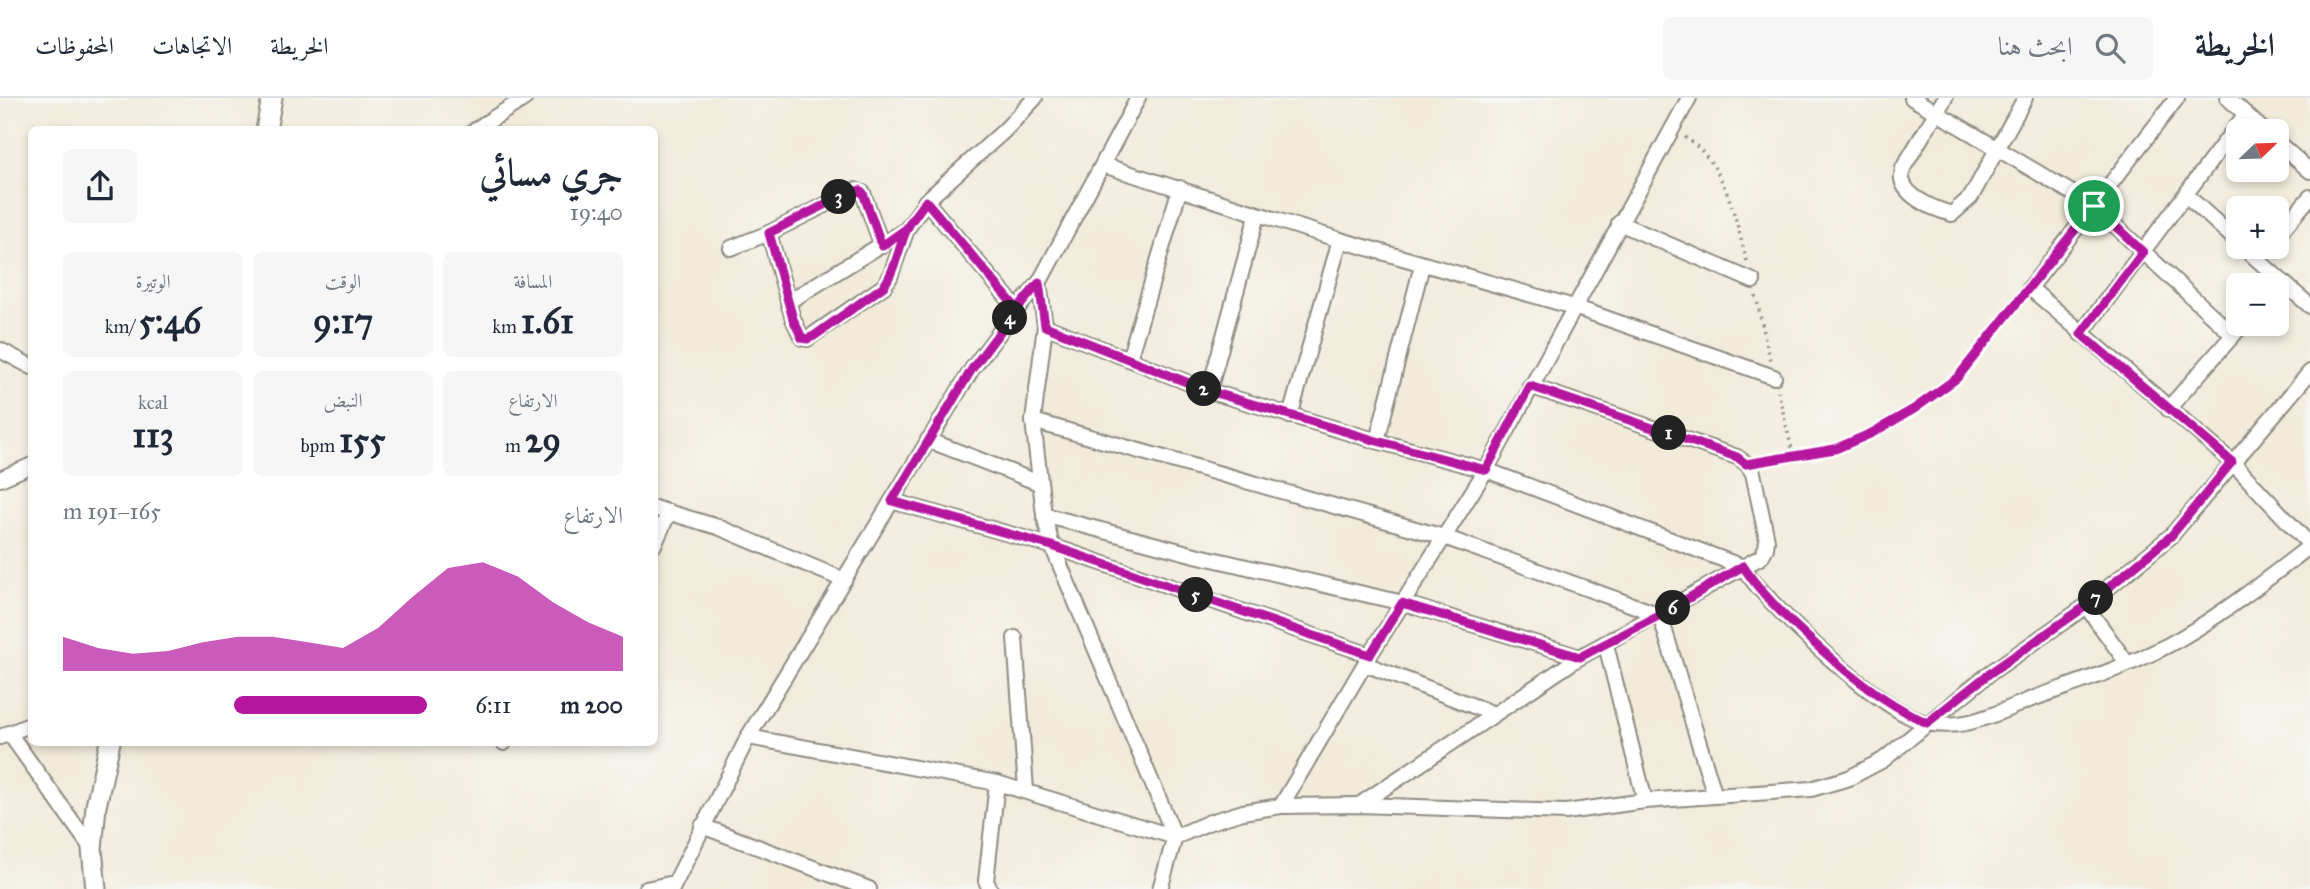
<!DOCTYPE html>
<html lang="ar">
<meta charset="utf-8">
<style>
:root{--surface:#fff;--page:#f6f6f7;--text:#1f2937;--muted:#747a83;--line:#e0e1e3;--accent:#b5179e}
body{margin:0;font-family:"IM FELL Great Primer",Amiri,serif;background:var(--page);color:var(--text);direction:rtl;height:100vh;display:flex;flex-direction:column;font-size:26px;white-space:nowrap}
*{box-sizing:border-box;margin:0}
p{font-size:23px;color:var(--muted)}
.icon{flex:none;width:38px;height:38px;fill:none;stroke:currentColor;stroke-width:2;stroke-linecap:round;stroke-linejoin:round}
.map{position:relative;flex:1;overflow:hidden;direction:ltr}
.sheet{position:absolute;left:28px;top:28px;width:630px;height:620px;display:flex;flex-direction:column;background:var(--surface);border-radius:10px;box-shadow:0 4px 10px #0003;direction:rtl}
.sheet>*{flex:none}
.needle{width:46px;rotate:67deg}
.buttons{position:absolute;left:2226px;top:21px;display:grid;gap:14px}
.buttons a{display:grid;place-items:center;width:63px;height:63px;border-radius:10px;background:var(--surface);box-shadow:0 4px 10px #0003;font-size:35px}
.pin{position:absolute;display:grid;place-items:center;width:60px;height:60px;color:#fff;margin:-30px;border:4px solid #fff;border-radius:50%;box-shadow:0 2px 7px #0007}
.km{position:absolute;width:35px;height:35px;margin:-18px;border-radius:50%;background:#222;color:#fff;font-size:19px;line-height:35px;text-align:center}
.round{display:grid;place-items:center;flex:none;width:74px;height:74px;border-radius:10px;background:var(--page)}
.headline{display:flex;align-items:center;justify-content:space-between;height:119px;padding:0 35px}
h1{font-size:38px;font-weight:800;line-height:52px}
.stats{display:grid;grid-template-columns:repeat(3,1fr);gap:10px;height:119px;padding:7px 35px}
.stats div{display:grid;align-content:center;border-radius:10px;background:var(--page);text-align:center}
.stats b{font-size:35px;font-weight:800}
.stats small{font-size:19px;font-weight:400}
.stats p{font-size:19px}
.chart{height:196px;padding:14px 35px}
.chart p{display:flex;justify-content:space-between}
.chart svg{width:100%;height:126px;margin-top:7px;fill:var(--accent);opacity:.7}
ul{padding:0 35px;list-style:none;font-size:23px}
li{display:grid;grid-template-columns:112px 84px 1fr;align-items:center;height:52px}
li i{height:18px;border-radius:9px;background:var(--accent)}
header{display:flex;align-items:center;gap:42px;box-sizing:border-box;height:98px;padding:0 35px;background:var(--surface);border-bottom:2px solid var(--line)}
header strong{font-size:33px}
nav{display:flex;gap:38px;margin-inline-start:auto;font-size:24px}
.search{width:490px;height:63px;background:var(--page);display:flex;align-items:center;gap:18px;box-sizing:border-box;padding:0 24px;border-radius:10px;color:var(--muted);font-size:26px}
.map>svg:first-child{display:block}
</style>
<header>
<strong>الخريطة</strong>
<div class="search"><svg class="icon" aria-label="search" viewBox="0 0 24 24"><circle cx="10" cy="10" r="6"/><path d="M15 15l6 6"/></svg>ابحث هنا</div>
<nav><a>الخريطة</a><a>الاتجاهات</a><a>المحفوظات</a></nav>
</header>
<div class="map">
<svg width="2310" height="791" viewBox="0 0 2310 791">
<rect width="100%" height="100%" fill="#f6f6f2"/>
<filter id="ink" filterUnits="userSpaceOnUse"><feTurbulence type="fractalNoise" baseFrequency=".0143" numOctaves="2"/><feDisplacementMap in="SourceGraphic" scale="14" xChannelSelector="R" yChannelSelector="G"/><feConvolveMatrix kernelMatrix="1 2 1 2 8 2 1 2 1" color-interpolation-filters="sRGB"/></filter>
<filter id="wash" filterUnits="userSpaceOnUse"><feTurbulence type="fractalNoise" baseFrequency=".00686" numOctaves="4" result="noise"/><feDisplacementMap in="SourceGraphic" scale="28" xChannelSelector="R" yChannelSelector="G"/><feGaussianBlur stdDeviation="1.57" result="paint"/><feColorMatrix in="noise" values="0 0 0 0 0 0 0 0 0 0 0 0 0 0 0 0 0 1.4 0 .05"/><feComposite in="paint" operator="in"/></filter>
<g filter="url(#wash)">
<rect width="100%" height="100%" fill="#f2ebda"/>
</g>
<g filter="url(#ink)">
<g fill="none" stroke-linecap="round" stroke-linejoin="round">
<g stroke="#8e8b82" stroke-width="18">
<g id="street">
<path d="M1912 0 2094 108 2233 237"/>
<path d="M1945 0 1903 70C1903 74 1901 78 1902 81 1905 100 1937 112 1952 116L1971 99 2025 0"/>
<path d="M2177 0 2030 190 2232 364 2310 447"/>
<path d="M2228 0 2264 33"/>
<path d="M475 32 525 0"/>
<path d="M2277 44 2310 73"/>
<path d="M1103 67 1340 142 1574 209 1774 279"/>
<path d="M2186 97 2238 144"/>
<path d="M926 103 1017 211"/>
<path d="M1619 125 1753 183"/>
<path d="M769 135 793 221 802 240 807 241 884 188 890 179 907 131 926 103 1005 32 1035 0"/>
<path d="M2277 138 2310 99"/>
<path d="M2243 149 2310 208"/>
<path d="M731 150 769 135 855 92 863 95 882 148"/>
<path d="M1039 185 1045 228 1033 323 1044 417 1052 448 1175 739 1160 791"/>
<path d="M788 204 907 131"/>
<path d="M1045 228 1209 293 1377 343 1486 372 1743 469C1769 509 1881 614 1927 625 1935 627 1950 627 1959 626 1982 623 2007 611 2029 602 2079 584 2135 567 2181 540 2223 516 2271 478 2310 448"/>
<path d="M2081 236 2245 17"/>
<path d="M0 252 32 269"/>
<path d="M1129 261 1180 90"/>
<path d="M1209 293 1257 117"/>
<path d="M2168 311 2243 226"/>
<path d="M1290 318 1340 142"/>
<path d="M1033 323 1444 439 1660 517 1715 698"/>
<path d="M928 342 1039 385"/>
<path d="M1377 343 1422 167"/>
<path d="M0 381 32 367"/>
<path d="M892 403 1052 448 1370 557"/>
<path d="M654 410 718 429 844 482"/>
<path d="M1044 417 1195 457 1403 505 1580 559"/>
<path d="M654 447 669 414"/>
<path d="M2086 508 2127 565"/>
<path d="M1015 540 1026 692"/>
<path d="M1606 547 1645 703"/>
<path d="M1365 566 1494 616"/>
<path d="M9 635 92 751"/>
<path d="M0 639 32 626"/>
<path d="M748 639 997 685 1175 739 1210 724 1243 714 1281 708 1359 707 1566 714 1645 703 1811 691 1849 680 1883 662 1990 575 2086 508 2171 438 2310 274"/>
<path d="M504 645V644"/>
<path d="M1359 707 1580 559 1761 459 1766 450 1767 442 1753 375 1747 366 1737 359 1530 288"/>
<path d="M1281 708 1370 557 1486 372 1689 0"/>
<path d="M702 728 869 791"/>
<path d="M646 791 674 785"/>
<path d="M672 791 748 639 972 271 1017 211 1039 185 1138 0"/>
<path d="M990 791 986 783 997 685"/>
</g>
</g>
<g stroke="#8e8b82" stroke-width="23">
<g id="secondary">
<path d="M266 32 272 0"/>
<path d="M96 791 92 751 96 708 110 644"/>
</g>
</g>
<g stroke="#8e8b82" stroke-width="3.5" stroke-dasharray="2 5" stroke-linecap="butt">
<path d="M1685 39C1727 67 1734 118 1747 163"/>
<path d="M1756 198 1770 262"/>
<path d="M1778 293 1794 360"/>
<path d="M1764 364 1835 351 1872 335 1914 311 1957 280 2020 202"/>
</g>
<use href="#street" stroke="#fff" stroke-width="14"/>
<use href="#secondary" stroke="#fff" stroke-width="19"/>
</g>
</g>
<g fill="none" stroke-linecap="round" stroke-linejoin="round" filter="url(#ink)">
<g stroke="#fff" stroke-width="14">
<path id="route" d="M2094 108 1957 280 1914 311 1872 335 1835 351 1746 366 1737 359 1530 288 1486 372 1377 343 1209 293 1045 228 1039 185 1017 211 926 103 906 131 882 148 863 95 860 92 846 96 769 135 793 221 802 240 807 241 814 238 884 188C897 169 898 150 907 131 911 121 919 112 926 103L1017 211 972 271 892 403 1052 448 1370 557 1402 505 1580 559 1660 517 1743 468C1759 493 1779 513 1801 533 1839 569 1879 602 1927 625L1990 575 2086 508 2171 438 2232 364 2081 236 2143 154 2094 108"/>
</g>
<use href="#route" stroke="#b5179e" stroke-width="9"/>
</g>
</svg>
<div class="buttons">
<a><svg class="needle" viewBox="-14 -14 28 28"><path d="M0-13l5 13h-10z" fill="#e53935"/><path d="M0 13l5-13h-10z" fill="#747a83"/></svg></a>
<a>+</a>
<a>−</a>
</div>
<div class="pin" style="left:2094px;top:108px;background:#1e9e55"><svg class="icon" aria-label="arrive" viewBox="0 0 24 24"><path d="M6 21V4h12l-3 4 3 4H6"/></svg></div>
<b class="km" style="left:1669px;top:335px">1</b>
<b class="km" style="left:1204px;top:291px">2</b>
<b class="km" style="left:839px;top:99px">3</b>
<b class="km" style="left:1010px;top:220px">4</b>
<b class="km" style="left:1196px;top:497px">5</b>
<b class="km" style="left:1673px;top:510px">6</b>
<b class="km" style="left:2096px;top:500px">7</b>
<section class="sheet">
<div class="headline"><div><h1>جري مسائي</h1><p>19:40</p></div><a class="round"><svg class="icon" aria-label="share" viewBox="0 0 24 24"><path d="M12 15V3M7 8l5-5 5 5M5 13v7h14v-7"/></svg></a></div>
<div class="stats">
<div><p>المسافة</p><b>1.61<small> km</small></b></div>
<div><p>الوقت</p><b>9:17</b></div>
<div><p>الوتيرة</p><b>5:46<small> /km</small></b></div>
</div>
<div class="stats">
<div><p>الارتفاع</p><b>29<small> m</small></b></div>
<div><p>النبض</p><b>155<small> bpm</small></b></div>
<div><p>kcal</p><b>113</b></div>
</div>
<div class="chart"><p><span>الارتفاع</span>165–191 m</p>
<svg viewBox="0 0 160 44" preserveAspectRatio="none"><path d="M0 44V32L10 36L20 38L30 37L40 34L50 32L60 32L70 34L80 36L90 29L100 18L110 8L120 6L130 11L140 20L150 27L160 32V44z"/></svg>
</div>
<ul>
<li><b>200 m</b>6:11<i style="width:53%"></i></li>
</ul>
</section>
</div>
